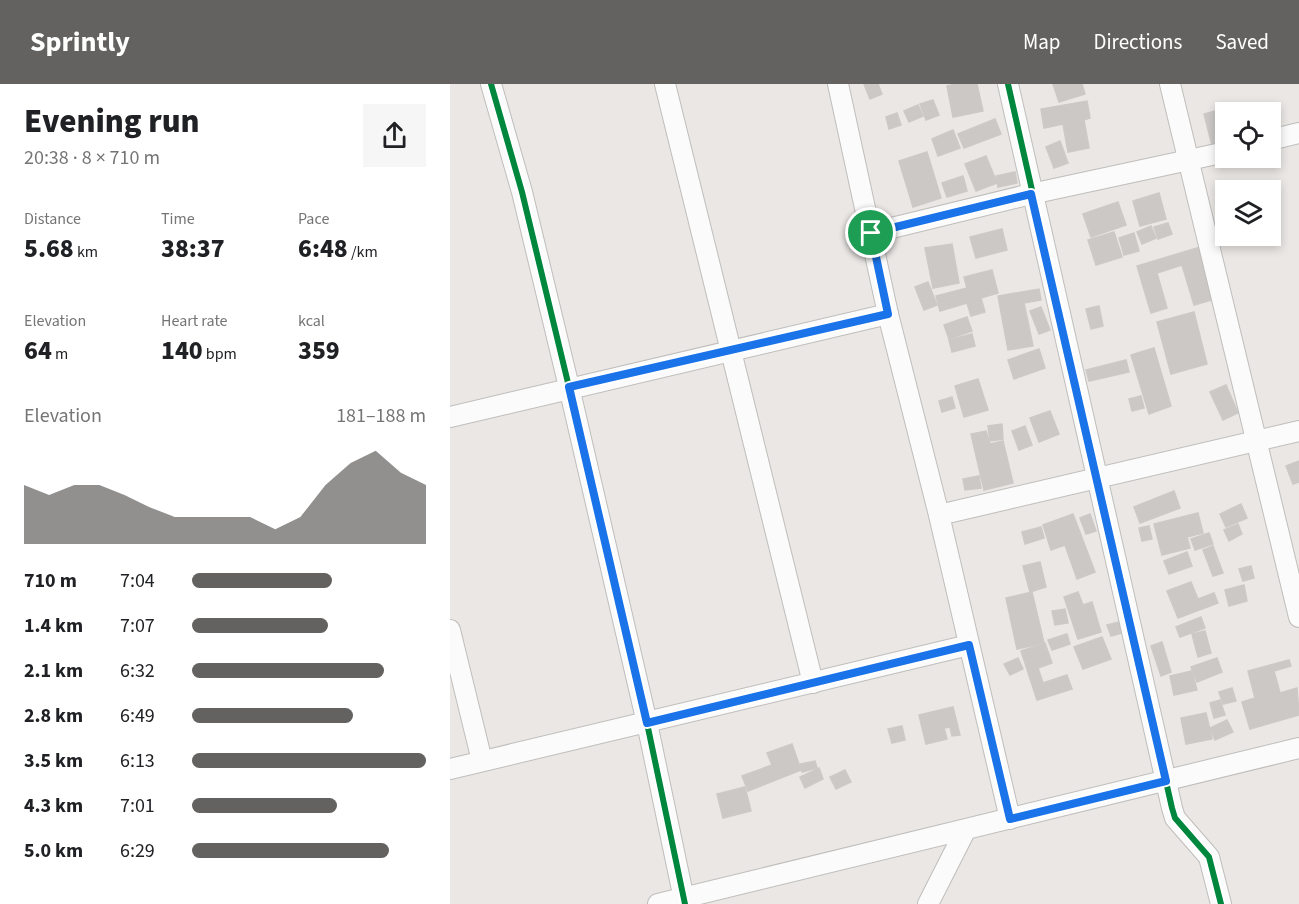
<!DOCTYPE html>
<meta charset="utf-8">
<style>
:root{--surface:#fff;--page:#f6f6f6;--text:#202124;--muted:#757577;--accent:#636261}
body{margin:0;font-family:"Source Sans 3",sans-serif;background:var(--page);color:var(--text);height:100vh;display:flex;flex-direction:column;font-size:22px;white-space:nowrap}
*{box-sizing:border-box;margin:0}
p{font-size:20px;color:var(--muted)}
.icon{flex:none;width:33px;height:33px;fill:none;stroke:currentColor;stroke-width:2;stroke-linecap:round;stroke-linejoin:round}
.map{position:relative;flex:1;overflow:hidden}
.drawer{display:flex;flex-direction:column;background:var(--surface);width:450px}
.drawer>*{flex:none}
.tools{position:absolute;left:765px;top:18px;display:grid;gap:12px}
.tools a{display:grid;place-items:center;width:66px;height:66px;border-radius:0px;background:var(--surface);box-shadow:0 3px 9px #0003;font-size:30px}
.pin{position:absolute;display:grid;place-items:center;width:51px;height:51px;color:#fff;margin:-26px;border:3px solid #fff;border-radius:50%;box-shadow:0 2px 6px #0007}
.round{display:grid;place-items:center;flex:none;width:63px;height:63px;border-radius:0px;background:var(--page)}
.summary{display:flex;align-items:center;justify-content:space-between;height:102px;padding:0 24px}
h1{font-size:33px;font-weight:800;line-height:45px}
.figures{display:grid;grid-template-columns:repeat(3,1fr);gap:9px;height:102px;padding:6px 24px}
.figures div{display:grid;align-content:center}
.figures b{font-size:26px;font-weight:800}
.figures small{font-size:16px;font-weight:400}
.figures p{font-size:16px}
.chart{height:168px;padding:12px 24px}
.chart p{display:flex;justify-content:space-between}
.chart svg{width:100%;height:108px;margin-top:6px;fill:var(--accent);opacity:.7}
ul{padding:0 24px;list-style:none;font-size:20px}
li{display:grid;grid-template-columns:96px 72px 1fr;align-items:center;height:45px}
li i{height:15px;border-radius:8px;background:var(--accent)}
header{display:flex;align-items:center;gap:36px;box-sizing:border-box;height:84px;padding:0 30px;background:var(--accent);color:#fff}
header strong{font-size:28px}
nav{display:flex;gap:33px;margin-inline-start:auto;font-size:21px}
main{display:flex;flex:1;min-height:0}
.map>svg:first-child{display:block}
</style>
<header>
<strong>Sprintly</strong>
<nav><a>Map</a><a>Directions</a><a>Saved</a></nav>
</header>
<main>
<section class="drawer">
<div class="summary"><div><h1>Evening run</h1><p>20:38 · 8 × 710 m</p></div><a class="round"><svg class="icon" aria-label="share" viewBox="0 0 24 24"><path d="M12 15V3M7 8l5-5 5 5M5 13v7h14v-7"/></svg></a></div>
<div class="figures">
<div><p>Distance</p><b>5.68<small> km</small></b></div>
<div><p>Time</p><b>38:37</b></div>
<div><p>Pace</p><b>6:48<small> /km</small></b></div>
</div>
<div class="figures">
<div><p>Elevation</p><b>64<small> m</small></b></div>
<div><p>Heart rate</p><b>140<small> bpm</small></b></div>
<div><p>kcal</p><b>359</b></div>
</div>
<div class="chart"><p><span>Elevation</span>181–188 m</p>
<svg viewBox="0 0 160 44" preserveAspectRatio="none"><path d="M0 44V20L10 24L20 20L30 20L40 24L50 29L60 33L70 33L80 33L90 33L100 38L110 33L120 20L130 11L140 6L150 15L160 20V44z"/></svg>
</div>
<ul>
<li><b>710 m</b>7:04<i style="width:60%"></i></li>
<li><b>1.4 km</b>7:07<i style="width:58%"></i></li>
<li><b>2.1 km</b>6:32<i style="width:82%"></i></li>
<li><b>2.8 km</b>6:49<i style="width:69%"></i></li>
<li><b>3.5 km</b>6:13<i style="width:100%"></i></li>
<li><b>4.3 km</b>7:01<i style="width:62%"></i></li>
<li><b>5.0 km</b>6:29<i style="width:84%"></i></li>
</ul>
</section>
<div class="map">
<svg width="849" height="820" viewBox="0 0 849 820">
<rect width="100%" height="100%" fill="#eae7e4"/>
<g fill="#cbc8c5" stroke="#cdc9c6" stroke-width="1.5">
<path d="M414 0H428L432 10 420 15Z"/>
<path d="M506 0H527L533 27 503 33 497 2Z"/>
<path d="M603 0H632L635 10 609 18Z"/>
<path d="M483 16 489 31 476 36 470 20Z"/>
<path d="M637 17 640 34 634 36 639 64 618 68 613 40 594 44 591 25Z"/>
<path d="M468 21 473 32 459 38 454 27Z"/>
<path d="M769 26 776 58 762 61 754 30Z"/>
<path d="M447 29 451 41 439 45 436 33Z"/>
<path d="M545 35 551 50 514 64 508 50Z"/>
<path d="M503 46 510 64 488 72 482 55Z"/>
<path d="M610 57 618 79 604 84 596 63Z"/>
<path d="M477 68 491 114 463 123 449 77Z"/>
<path d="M536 72 547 99 526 107 515 80Z"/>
<path d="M565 88 567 99 548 103 546 92Z"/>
<path d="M513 92 517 107 497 113 492 99Z"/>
<path d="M709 109 716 135 690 142 683 117Z"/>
<path d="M668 118 676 141 641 153 633 130Z"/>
<path d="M718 139 722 150 708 155 704 143Z"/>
<path d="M701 142 706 154 692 160 687 148Z"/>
<path d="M552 145 557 166 526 174 520 153Z"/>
<path d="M664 148 672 173 646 181 638 156Z"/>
<path d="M684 149 689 167 674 171 669 154Z"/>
<path d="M502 160 509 199 483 204 475 164Z"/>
<path d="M757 161 772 213 744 221 732 181 707 189 717 224 701 229 687 182Z"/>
<path d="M542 186 548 209 531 214 535 228 521 232 517 219 490 227 486 212 517 204 514 193Z"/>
<path d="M478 198 487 221 474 226 465 203Z"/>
<path d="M589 205 591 216 574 219 583 262 558 266 548 212Z"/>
<path d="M649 222 653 242 641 245 636 225Z"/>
<path d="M591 223 600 246 589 250 580 227Z"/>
<path d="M744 228 757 280 721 290 707 238Z"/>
<path d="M517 233 522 247 499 255 494 241Z"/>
<path d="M522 250 525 262 502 268 499 256Z"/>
<path d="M704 264 721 322 699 330 681 271Z"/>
<path d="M589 265 595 284 564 295 558 276Z"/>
<path d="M676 276 679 288 639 297 636 286Z"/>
<path d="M528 295 538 326 514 333 505 302Z"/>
<path d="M776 301 788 329 773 336 760 308Z"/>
<path d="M691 312 694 324 682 327 679 315Z"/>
<path d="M502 313 505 324 492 328 489 317Z"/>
<path d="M600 327 609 350 589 358 580 334Z"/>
<path d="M552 340 553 355 540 357 538 342Z"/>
<path d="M575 342 582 361 569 366 562 347Z"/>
<path d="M536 347 540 360 553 357 563 399 534 406 521 350Z"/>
<path d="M849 377V398L843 400 836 382Z"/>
<path d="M529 392 531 404 515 406 513 395Z"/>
<path d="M724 407 730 424 690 439 684 423Z"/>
<path d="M791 420 797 434 776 443 770 430Z"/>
<path d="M748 429 753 449 737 453 740 464 712 471 704 440Z"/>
<path d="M623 430 645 488 627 495 615 461 601 466 593 441Z"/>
<path d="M640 430 646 447 636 450 630 434Z"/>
<path d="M788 440 792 450 779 457 774 446Z"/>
<path d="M699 442 702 455 692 457 689 444Z"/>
<path d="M591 443 594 454 575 460 572 448Z"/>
<path d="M759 449 763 460 745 466 741 455Z"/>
<path d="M763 462 773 489 763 492 753 466Z"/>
<path d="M737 468 742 482 719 490 714 477Z"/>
<path d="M590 478 596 503 580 508 573 482Z"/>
<path d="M801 482 804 494 793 497 789 485Z"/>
<path d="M741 498 748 515 764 509 768 519 728 534 717 507Z"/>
<path d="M794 501 797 517 779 522 775 506Z"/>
<path d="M582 508 594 559 567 565 556 514Z"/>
<path d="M628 508 633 521 642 518 651 548 628 555 614 513Z"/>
<path d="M615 525 618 539 605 541 602 527Z"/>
<path d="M751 533 755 544 730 553 726 543Z"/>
<path d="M669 538 672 549 661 552 657 541Z"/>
<path d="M755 547 761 569 748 573 742 550Z"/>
<path d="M617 550 620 560 602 566 598 556Z"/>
<path d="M652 553 661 575 633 585 624 563Z"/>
<path d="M712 558 721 588 711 592 701 562Z"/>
<path d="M595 559 602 579 588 584 593 599 617 591 622 605 587 616 571 567Z"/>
<path d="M568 574 573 585 560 591 554 580Z"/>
<path d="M767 574 772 588 747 598 741 583Z"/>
<path d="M839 576 841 582 824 587 830 609 847 604 849 631 800 645 792 618 805 614 798 587Z"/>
<path d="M742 587 747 606 724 611 720 592Z"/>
<path d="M782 604 786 617 773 620 769 608Z"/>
<path d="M770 616 775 631 764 634 760 619Z"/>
<path d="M503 623 510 651 502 652 500 643 494 644 497 655 476 660 469 631Z"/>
<path d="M756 629 762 655 736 660 731 634Z"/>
<path d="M777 636 783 648 765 656 760 644Z"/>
<path d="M452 642 455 656 442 659 438 645Z"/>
<path d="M342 660 351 686 298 707 292 692 322 681 317 669Z"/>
<path d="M365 677 367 684 352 688 350 680Z"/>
<path d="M369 684 373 695 355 704 350 693Z"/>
<path d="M395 686 401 698 386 705 380 693Z"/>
<path d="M295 703 301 727 273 734 267 710Z"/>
</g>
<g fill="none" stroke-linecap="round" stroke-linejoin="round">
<g stroke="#bfbebc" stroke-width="22">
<g id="minor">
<path d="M41 0 72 108 119 303 197 639 235 820"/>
<path d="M215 0 363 599"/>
<path d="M388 0 438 230 489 431 560 735"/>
<path d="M558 0 722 724 725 734 759 773 771 820"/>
<path d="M720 0 849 533"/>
<path d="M820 56 849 49"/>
<path d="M421 149 581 110 776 68"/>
<path d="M0 333 438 230"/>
<path d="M489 431 849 347"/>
<path d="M0 546 32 677"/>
<path d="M0 685 519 561"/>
<path d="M208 820 849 664"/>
<path d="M478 820 515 747"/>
</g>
</g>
<use href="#minor" stroke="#fcfbfb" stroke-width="20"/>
<g stroke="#fff" stroke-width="10">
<g id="cycleway">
<path d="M41 0 72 108 119 303 197 639 235 820"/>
<path d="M558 0 722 724 725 734 759 773 771 820"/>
</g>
</g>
<use href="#cycleway" stroke="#00873e" stroke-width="6"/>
</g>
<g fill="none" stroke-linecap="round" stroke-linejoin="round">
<g stroke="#fff" stroke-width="12">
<path id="route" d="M581 110 716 697 560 735 519 561 197 639 119 303 438 230 421 149Z"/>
</g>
<use href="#route" stroke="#1a73e8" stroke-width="8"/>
</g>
</svg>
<div class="tools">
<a><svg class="icon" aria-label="locate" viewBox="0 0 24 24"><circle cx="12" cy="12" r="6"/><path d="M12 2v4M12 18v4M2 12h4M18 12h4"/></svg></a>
<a><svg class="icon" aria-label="layers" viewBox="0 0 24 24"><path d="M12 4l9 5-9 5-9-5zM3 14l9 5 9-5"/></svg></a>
</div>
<div class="pin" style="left:421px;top:149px;background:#1e9e55"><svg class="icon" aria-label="arrive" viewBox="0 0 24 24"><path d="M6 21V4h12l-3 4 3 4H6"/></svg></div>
</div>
</main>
